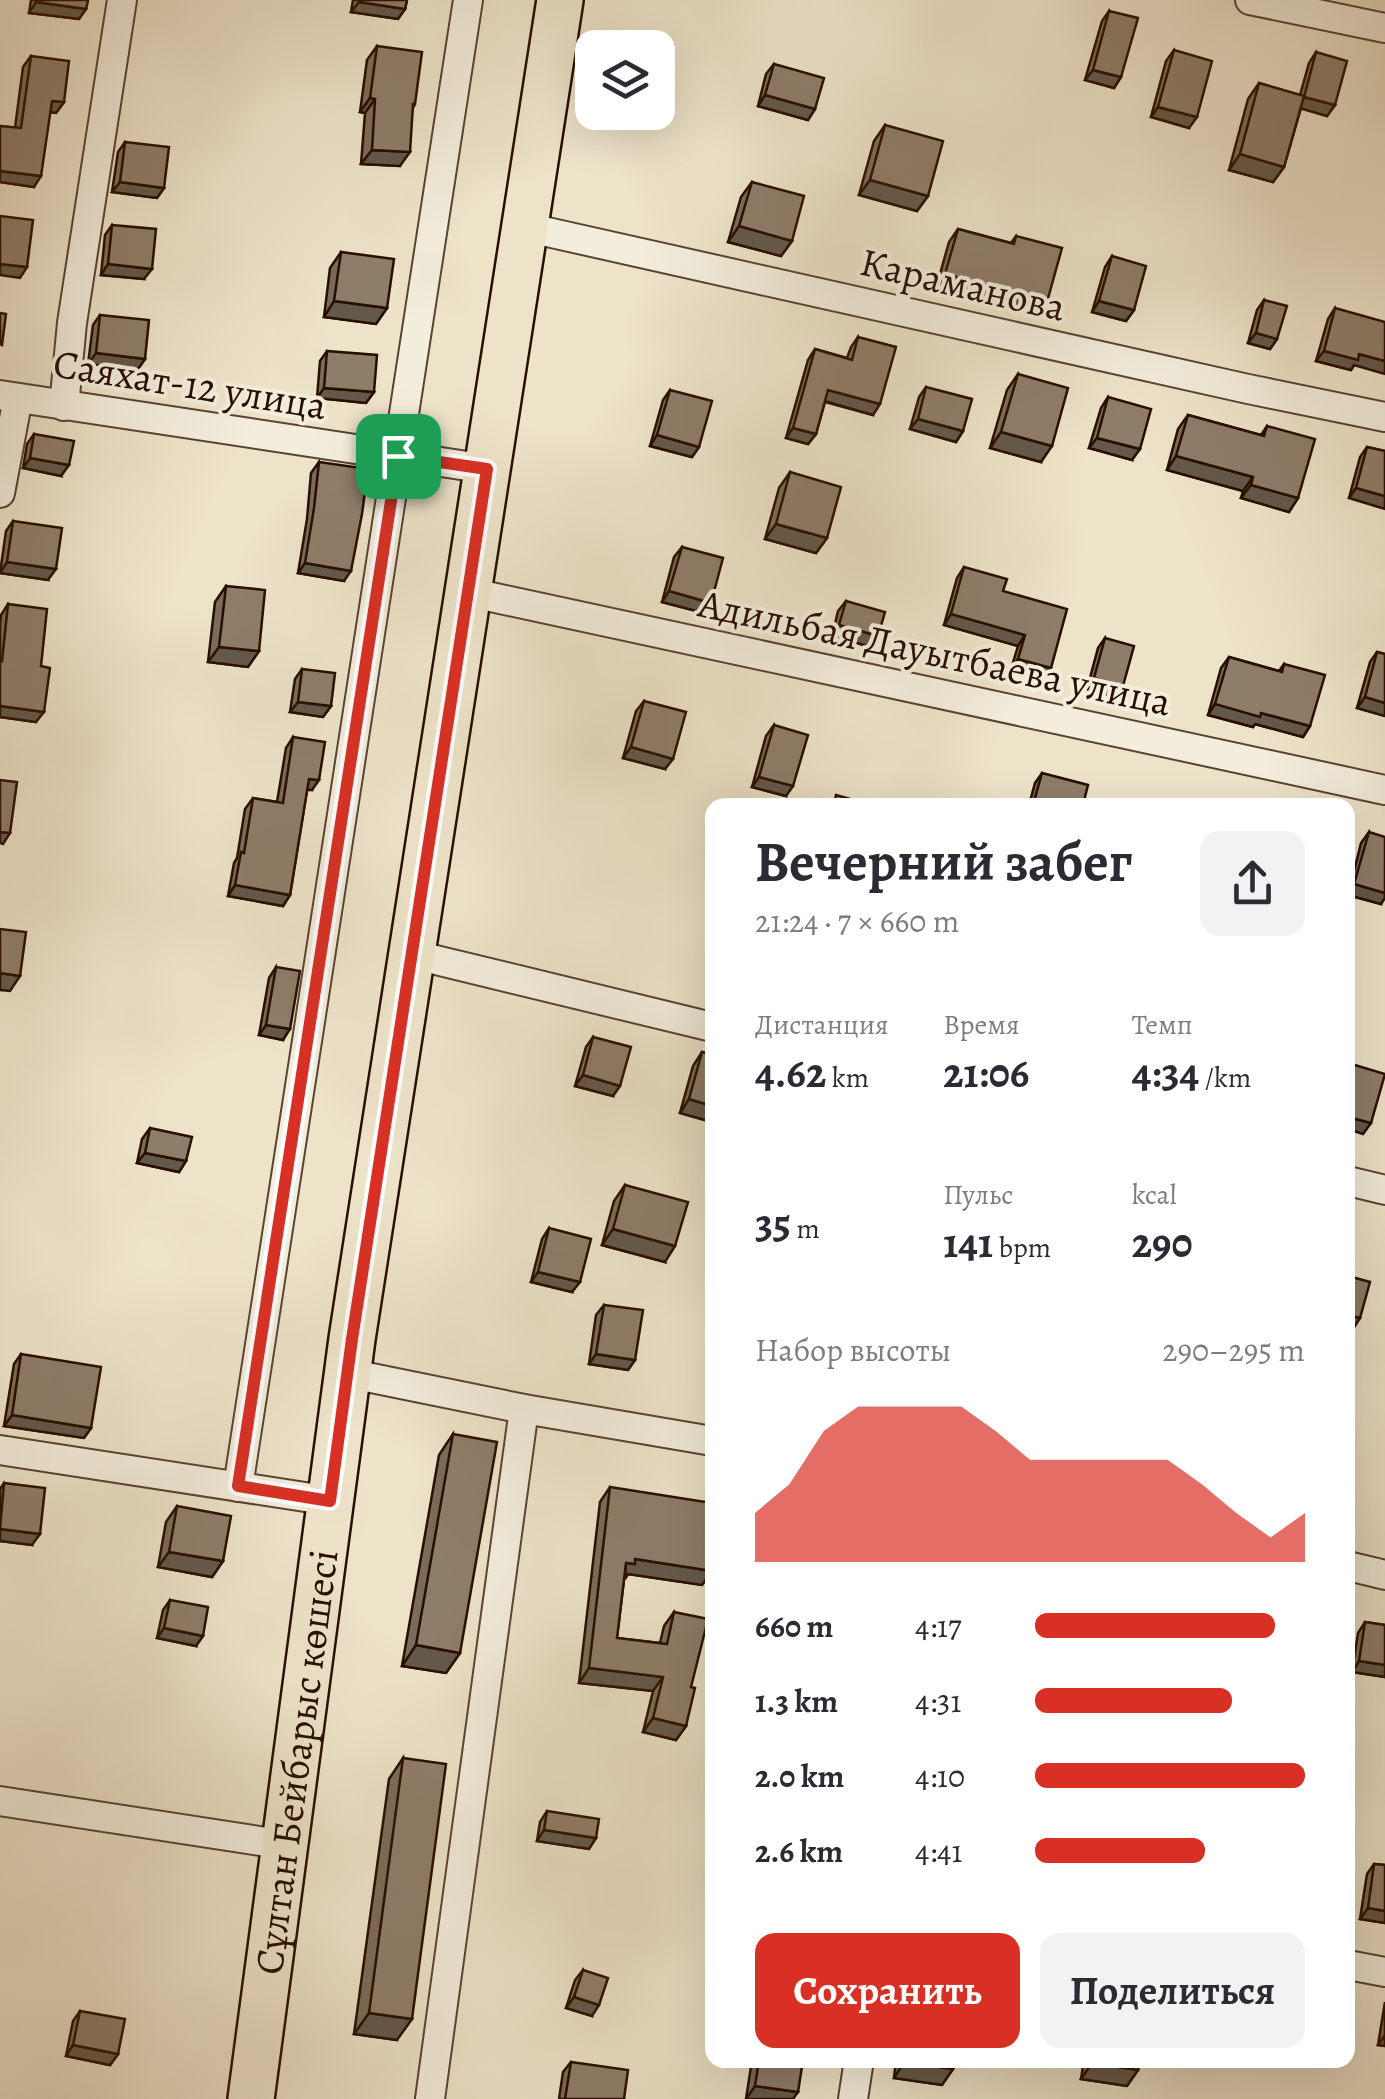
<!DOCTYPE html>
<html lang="ru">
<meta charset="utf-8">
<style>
:root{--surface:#fff;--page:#f2f2f3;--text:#2b2b33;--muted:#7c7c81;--accent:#d93025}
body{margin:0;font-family:Alegreya,serif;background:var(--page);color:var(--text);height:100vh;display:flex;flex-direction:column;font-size:38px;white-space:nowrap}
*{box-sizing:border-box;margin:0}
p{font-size:32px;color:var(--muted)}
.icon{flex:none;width:55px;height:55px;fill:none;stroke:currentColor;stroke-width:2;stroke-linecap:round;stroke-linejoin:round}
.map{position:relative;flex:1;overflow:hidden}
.details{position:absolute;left:705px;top:798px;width:650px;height:1270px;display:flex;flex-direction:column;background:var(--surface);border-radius:20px;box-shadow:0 10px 40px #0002}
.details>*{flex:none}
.fabs{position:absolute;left:575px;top:30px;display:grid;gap:20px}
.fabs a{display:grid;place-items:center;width:100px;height:100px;border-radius:20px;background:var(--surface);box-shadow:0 10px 40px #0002;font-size:50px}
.pin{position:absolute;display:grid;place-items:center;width:85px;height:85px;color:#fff;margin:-42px;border-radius:20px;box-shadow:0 5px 15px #0006}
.round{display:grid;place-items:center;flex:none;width:105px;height:105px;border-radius:20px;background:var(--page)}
.head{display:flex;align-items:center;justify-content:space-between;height:170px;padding:0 50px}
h1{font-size:55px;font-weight:700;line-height:75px}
.figures{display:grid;grid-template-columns:repeat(3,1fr);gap:15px;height:170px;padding:10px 50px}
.figures div{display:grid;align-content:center}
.figures b{font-size:42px;font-weight:700}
.figures small{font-size:28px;font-weight:400}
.figures p{font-size:28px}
.chart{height:280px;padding:20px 50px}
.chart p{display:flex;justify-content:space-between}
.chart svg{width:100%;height:180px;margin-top:10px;fill:var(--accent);opacity:.7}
.cta{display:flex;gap:20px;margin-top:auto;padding:20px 50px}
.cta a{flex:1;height:115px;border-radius:20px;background:var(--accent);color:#fff;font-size:40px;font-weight:700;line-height:115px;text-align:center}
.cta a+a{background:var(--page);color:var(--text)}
ul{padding:0 50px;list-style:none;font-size:32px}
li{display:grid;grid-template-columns:160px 120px 1fr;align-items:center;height:75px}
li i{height:25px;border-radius:12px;background:var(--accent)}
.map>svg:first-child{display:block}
</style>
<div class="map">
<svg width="1385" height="2099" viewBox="0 0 1385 2099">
<rect width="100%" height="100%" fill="#ede3c9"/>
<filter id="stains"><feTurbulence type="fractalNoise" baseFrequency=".002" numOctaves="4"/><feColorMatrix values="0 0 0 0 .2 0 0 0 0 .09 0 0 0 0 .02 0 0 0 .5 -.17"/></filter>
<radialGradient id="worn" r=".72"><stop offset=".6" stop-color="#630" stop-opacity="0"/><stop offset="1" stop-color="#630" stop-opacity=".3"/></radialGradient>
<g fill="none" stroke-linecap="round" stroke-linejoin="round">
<g stroke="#594332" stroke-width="32">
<g id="minor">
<path d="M1250 0 1385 28"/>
<path d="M525 227 1248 389 1385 417"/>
<path d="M0 395 487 469"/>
<path d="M64 406 72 323 122 0"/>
<path d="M0 493 18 398"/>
<path d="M468 592 1385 790"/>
<path d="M411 954 712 1027"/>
<path d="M1348 1181 1385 1190"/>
<path d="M347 1373 524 1409 712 1441"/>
<path d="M0 1450 331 1501"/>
<path d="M238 1487 468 0"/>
<path d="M1348 1566 1385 1575"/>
<path d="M0 1801 286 1845"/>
<path d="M1348 1965 1385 1972"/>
<path d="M430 2099 524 1409"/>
<path d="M853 2099 859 2060"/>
</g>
</g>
<g stroke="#280e00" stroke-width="50">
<g id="primary">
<path id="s1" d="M251 2099 352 1339 560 0"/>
</g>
</g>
<use href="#minor" stroke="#f3eddc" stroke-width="28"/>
<use href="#primary" stroke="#ede3c9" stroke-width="45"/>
</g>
<g fill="#7a6c5a" stroke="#280e00" stroke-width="2.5">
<path d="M31 0H88L86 9 79 19 29 13Z"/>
<path d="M353 0H407L405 9 398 19 351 12Z"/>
<path d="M1109 11 1121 77 1114 88 1085 80 1102 21Z"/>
<path d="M377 46 415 104 413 108 400 166 361 164 365 113 360 112 367 60Z"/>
<path d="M1174 50 1189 128 1151 117 1166 61Z"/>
<path d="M1316 52 1335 105 1327 116 1301 108 1284 167 1273 182 1229 170 1248 99 1259 83 1300 95 1309 63Z"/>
<path d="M31 56 64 102 56 113 50 112 34 187 0 182V126L15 128 23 67Z"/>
<path d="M774 64 815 109 808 120 758 106 766 74Z"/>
<path d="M885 125 928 196 917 211 859 195 874 141Z"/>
<path d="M125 142 164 188 157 198 112 192 118 152Z"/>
<path d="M752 182 792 241 781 256 728 242 741 197Z"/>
<path d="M112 225 144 279 101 275 105 235Z"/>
<path d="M958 229 1011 243 1016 236 1038 315 936 288 949 242Z"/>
<path d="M341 252 387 308 376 324 324 317 330 268Z"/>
<path d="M1112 256 1134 310 1126 321 1092 312 1105 267Z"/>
<path d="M1264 300 1277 339 1270 349 1248 343 1257 310Z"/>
<path d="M1335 308 1354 365 1351 370 1316 361 1328 319Z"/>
<path d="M100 315 145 359 138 369 88 364 93 325Z"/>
<path d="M858 337 873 415 825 402 816 434 808 444 786 438 808 360 815 349 847 358 851 347Z"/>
<path d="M327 351 374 392 366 403 317 398 320 361Z"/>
<path d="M1018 374 1041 462 990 448 1007 390Z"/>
<path d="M926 387 963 431 956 442 910 429 919 397Z"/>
<path d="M670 390 699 447 692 457 650 446 663 400Z"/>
<path d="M1108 397 1132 460 1089 448 1101 408Z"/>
<path d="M1188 415 1261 435 1267 426 1298 498 1289 512 1241 498 1243 491 1167 470 1178 429Z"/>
<path d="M34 434 61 476 23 468 27 444Z"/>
<path d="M1367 447 1385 451 1349 498 1360 457Z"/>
<path d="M319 462 344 581 298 573 307 519 311 473Z"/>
<path d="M790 472 827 538 816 553 765 539 779 488Z"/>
<path d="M13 521 48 580 0 573 6 531Z"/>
<path d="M682 547 704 613 662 602 674 557Z"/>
<path d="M964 567 1003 591 1044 679 1011 669 1018 646 944 625 957 578Z"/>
<path d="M226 586 259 651 248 667 208 662 215 602Z"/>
<path d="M846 601 871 647 832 636 838 611Z"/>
<path d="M8 604 41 666 36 722 0 717V623L1 615Z"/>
<path d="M1105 638 1115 697 1087 689 1098 648Z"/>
<path d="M1377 652 1385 654V716L1357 708 1370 662Z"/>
<path d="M1229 657 1279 671 1284 664 1310 726 1303 737 1255 724 1253 727 1208 715 1221 668Z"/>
<path d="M302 669 331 706 323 717 290 712 295 679Z"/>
<path d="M644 701 665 769 623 758 636 711Z"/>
<path d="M774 725 786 796 752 787 766 736Z"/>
<path d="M293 737 312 790H307L290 895 283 906 228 896 234 863 237 858 245 809 253 798 277 802 286 748Z"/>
<path d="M1042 773 1083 805H1029L1035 783Z"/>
<path d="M1369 832 1381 904 1348 895 1361 843Z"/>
<path d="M276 967 283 1040 259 1035 269 978Z"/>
<path d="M593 1037 613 1096 575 1086 586 1047Z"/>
<path d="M702 1052 712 1055V1122L680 1113 693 1066Z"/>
<path d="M150 1128 186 1161 179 1172 137 1163 142 1139Z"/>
<path d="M625 1185 665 1262 602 1245 614 1201Z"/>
<path d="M549 1228 572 1292 531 1282 542 1239Z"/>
<path d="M604 1305 635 1360 628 1370 589 1364 596 1315Z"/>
<path d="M21 1354 91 1428 84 1438 4 1426 14 1364Z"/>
<path d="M453 1434 460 1653 446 1673 402 1666 439 1455Z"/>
<path d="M4 1483 32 1545 0 1541V1489Z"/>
<path d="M610 1487 712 1571 702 1585 628 1574 624 1579 617 1638 660 1643 664 1626 674 1612 691 1687 686 1726 676 1740 643 1732 653 1691 579 1683 600 1502Z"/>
<path d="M177 1506 223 1561 212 1577 158 1567 166 1522Z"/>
<path d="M170 1600 196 1646 157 1638 163 1610Z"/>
<path d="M1365 1622 1385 1625V1677L1352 1672 1358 1633Z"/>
<path d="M403 1758 397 2040 354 2034 389 1779Z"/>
<path d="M547 1811 596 1838 589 1849 537 1841 540 1822Z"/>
<path d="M1374 1864 1385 1865V1923L1360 1919 1367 1874Z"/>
<path d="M583 1970 592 2016 566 2008 575 1980Z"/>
<path d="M1385 2002V2046L1378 2045Z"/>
<path d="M80 2011 118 2054 110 2065 66 2056 73 2021Z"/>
<path d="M752 2060H803L793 2099H746Z"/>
<path d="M896 2060H955L953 2069 942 2085 894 2078Z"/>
<path d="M1084 2060H1139L1138 2070 1127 2086 1081 2079Z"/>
<path d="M571 2062 624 2099H559L563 2072Z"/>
</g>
<g fill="#63584a" stroke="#280e00" stroke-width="2.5">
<path d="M36 2 86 9 79 19 29 13Z"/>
<path d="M359 2 405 9 398 19 351 12Z"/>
<path d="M1093 70 1121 77 1114 88 1085 80Z"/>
<path d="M765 95 815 109 808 120 758 106Z"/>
<path d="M1304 97 1335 105 1327 116 1296 107Z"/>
<path d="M370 98 375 99 365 113 360 112Z"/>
<path d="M52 101 64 102 56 113 44 111Z"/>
<path d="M1158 107 1197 117 1189 128 1151 117Z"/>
<path d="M372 150 410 152 400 166 361 164Z"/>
<path d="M1240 154 1284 167 1273 182 1229 170Z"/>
<path d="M0 171 41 176 34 187 0 182Z"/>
<path d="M870 180 928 196 917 211 859 195Z"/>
<path d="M120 182 164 188 157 198 112 192Z"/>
<path d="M739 226 792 241 781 256 728 242Z"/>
<path d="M0 264 27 267 20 278 0 275Z"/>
<path d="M108 264 152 269 144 279 101 275Z"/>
<path d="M945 274 1047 302 1038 315 936 288Z"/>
<path d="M334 301 387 308 376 324 324 317Z"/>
<path d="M1099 301 1134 310 1126 321 1092 312Z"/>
<path d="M1256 333 1277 339 1270 349 1248 343Z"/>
<path d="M1324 351 1359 354 1385 361V374L1354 365 1351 370 1316 361Z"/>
<path d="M96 353 145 359 138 369 88 364Z"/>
<path d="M324 388 374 392 366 403 317 398Z"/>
<path d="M828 390 880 404 873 415 821 400Z"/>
<path d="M918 419 963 431 956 442 910 429Z"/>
<path d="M793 428 816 434 808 444 786 438Z"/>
<path d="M1001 432 1052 446 1041 462 990 448Z"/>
<path d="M657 435 699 447 692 457 650 446Z"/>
<path d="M1097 438 1140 449 1132 460 1089 448Z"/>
<path d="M1176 456 1253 477 1243 491 1167 470Z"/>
<path d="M30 458 69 465 61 476 23 468Z"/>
<path d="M1251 485 1298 498 1289 512 1241 498Z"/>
<path d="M1356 488 1385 496V509L1349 498Z"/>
<path d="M776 524 827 538 816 553 765 539Z"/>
<path d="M7 562 56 569 48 580 0 573Z"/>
<path d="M305 563 351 571 344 581 298 573Z"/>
<path d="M669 591 711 603 704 613 662 602Z"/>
<path d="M951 614 1025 635 1018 646 944 625Z"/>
<path d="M839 625 878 636 871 647 832 636Z"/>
<path d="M219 647 259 651 248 667 208 662Z"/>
<path d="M1018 659 1051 668 1044 679 1011 669Z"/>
<path d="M1094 678 1123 686 1115 697 1087 689Z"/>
<path d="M1365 697 1385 703V716L1357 708Z"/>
<path d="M298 702 331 706 323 717 290 712Z"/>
<path d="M1215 704 1261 713 1310 726 1303 737 1255 724 1253 727 1208 715Z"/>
<path d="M0 706 44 712 36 722 0 717Z"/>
<path d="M631 747 673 759 665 769 623 758Z"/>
<path d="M759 777 793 786 786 796 752 787Z"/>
<path d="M309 779 319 780 312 790 302 789Z"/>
<path d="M0 832 10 833 3 844 0 843Z"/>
<path d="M1354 884 1385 893V898L1381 904 1348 895Z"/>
<path d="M235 885 290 895 283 906 228 896Z"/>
<path d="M0 973 20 976 10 991 0 990Z"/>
<path d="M266 1025 290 1029 283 1040 259 1035Z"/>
<path d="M583 1075 620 1086 613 1096 575 1086Z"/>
<path d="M689 1099 712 1106V1122L680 1113Z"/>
<path d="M1348 1117 1371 1123 1363 1134 1348 1129Z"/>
<path d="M145 1153 186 1161 179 1172 137 1163Z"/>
<path d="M613 1229 675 1246 665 1262 602 1245Z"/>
<path d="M538 1272 580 1282 572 1292 531 1282Z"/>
<path d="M1348 1315 1360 1318 1353 1329 1348 1327Z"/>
<path d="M596 1354 635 1360 628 1370 589 1364Z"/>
<path d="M12 1415 91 1428 84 1438 4 1426Z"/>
<path d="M0 1529 40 1534 32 1545 0 1541Z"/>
<path d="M169 1552 223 1561 212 1577 158 1567Z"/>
<path d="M635 1559 712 1571 702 1585 628 1574 625 1579 626 1563Z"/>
<path d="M164 1628 203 1636 196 1646 157 1638Z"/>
<path d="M416 1645 460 1653 446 1673 402 1666Z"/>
<path d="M1359 1661 1385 1665V1677L1352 1672Z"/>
<path d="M589 1668 663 1677 653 1691 579 1683Z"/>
<path d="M653 1718 686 1726 676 1740 643 1732Z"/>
<path d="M544 1830 596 1838 589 1849 537 1841Z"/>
<path d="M1368 1908 1385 1911V1923L1360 1919Z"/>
<path d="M574 1997 599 2005 592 2016 566 2008Z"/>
<path d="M369 2013 412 2019 397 2040 354 2034Z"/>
<path d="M1385 2035V2046L1378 2045Z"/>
<path d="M73 2045 118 2054 110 2065 66 2056Z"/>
<path d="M904 2062 953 2069 942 2085 894 2078Z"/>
<path d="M1092 2063 1138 2070 1127 2086 1081 2079Z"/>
<path d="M755 2086 798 2092 793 2099H746Z"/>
</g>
<g fill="#8e7d69" stroke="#280e00" stroke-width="2.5">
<path d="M37 0H88L86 9 36 2Z"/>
<path d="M359 0H407L405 9 359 2Z"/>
<path d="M1109 11 1138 18 1121 77 1093 70Z"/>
<path d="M377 46 422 52 415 104H413L410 152 372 150 375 99 370 98Z"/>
<path d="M1174 50 1212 61 1197 117 1158 107Z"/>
<path d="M1316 52 1347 61 1335 105 1304 97Z"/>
<path d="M31 56 69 61 64 102 52 101 41 176 0 171V126L21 128Z"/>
<path d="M774 64 824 78 815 109 765 95Z"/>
<path d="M1259 83 1304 96 1284 167 1240 154Z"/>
<path d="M885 125 943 141 928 196 870 180Z"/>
<path d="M125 142 169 147 164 188 120 182Z"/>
<path d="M752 182 804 196 792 241 739 226Z"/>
<path d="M0 216 33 220 27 267 0 264Z"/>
<path d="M112 225 156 229 152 269 108 264Z"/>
<path d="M958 229 1014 244 1016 236 1062 248 1047 302 945 274Z"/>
<path d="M341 252 394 259 387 308 334 301Z"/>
<path d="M1112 256 1146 266 1134 310 1099 301Z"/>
<path d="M1264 300 1287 306 1277 339 1256 333Z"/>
<path d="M1335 308 1385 322V361L1359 354 1358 360 1324 351Z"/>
<path d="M0 313 6 314 2 345 0 344Z"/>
<path d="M100 315 149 320 145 359 96 353Z"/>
<path d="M858 337 896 347 880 404 828 390 816 434 793 428 815 349 852 360Z"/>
<path d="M327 351 377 355 374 392 324 388Z"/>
<path d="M1018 374 1068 388 1052 446 1001 432Z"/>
<path d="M926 387 972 399 963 431 918 419Z"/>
<path d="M670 390 712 401 699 447 657 435Z"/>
<path d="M1108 397 1151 409 1140 449 1097 438Z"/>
<path d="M1188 415 1264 436 1267 426 1315 439 1298 498 1251 485 1253 477 1176 456Z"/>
<path d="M34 434 74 441 69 465 30 458Z"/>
<path d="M1367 447 1385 451V496L1356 488Z"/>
<path d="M319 462 368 469 362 514 351 571 305 563 314 508Z"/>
<path d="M790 472 841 487 827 538 776 524Z"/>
<path d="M13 521 62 528 56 569 7 562Z"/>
<path d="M682 547 723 558 711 603 669 591Z"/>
<path d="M964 567 1007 579 1003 591 1067 609 1051 668 1018 659 1025 635 951 614Z"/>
<path d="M226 586 265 590 259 651 219 647Z"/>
<path d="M846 601 885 612 878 636 839 625Z"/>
<path d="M8 604 47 609 41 666 50 668 44 712 0 706V660L2 661Z"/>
<path d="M1105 638 1134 646 1123 686 1094 678Z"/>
<path d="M1377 652 1385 654V703L1365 697Z"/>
<path d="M1229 657 1282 672 1284 664 1325 675 1310 726 1261 713 1260 717 1215 704Z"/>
<path d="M302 669 335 673 331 706 298 702Z"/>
<path d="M644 701 686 712 673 759 631 747Z"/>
<path d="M774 725 808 735 793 786 759 777Z"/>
<path d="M293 737 325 742 319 780 309 779 290 895 235 885 241 852 244 853 253 798 283 803Z"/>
<path d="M1042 773 1088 785 1083 805H1033Z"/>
<path d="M0 780 17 782 10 833 0 832Z"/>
<path d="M836 795 871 805H834Z"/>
<path d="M1369 832 1385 837V893L1354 884Z"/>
<path d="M0 929 26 932 20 976 0 973Z"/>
<path d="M276 967 300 971 290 1029 266 1025Z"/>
<path d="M593 1037 631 1047 620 1086 583 1075Z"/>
<path d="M702 1052 712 1055V1106L689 1099Z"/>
<path d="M1348 1063 1385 1074 1371 1123 1348 1117Z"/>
<path d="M150 1128 192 1137 186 1161 145 1153Z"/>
<path d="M625 1185 688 1202 675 1246 613 1229Z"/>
<path d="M1348 1217 1353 1219 1348 1239Z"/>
<path d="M549 1228 591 1239 580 1282 538 1272Z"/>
<path d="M1348 1276 1370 1282 1360 1318 1348 1315Z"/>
<path d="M604 1305 643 1310 635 1360 596 1354Z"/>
<path d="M21 1354 101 1367 91 1428 12 1415Z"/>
<path d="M453 1434 497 1442 460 1653 416 1645Z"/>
<path d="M4 1483 45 1488 40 1534 0 1529Z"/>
<path d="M610 1487 712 1503V1571L635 1559V1564L626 1563 617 1638 667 1644 674 1612 708 1619 691 1687 695 1688 686 1726 653 1718 663 1677 589 1668Z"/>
<path d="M177 1506 231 1516 223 1561 169 1552Z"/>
<path d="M170 1600 208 1607 203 1636 164 1628Z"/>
<path d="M1365 1622 1385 1625V1665L1359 1661Z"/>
<path d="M403 1758 446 1764 412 2019 369 2013Z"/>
<path d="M547 1811 599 1819 596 1838 544 1830Z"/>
<path d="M1374 1864 1385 1865V1911L1368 1908Z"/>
<path d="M583 1970 608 1978 599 2005 574 1997Z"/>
<path d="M80 2011 125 2019 118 2054 73 2045Z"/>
<path d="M759 2060H803L798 2092 755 2086Z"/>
<path d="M905 2060H955L953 2069 904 2062Z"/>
<path d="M1093 2060H1139L1138 2070 1092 2063Z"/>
<path d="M571 2062 628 2070 624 2099H565Z"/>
</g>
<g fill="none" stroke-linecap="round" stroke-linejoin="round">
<g stroke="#fff" stroke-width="20">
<path id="route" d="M398 456 487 469 352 1339 330 1501 238 1486Z"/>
</g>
<use href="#route" stroke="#d93025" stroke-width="12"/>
</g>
<g text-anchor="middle" stroke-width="8" stroke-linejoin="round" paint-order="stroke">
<g font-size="40" fill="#280e00" stroke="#f3eddc">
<text transform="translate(963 284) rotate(13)" y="14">Караманова</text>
<text transform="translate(190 384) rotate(9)" y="14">Саяхат-12 улица</text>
<text transform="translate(935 652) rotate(12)" y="14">Адильбая Дауытбаева улица</text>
<text dy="14" stroke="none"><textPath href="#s1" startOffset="340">Сұлтан Бейбарыс көшесі</textPath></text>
</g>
</g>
<rect width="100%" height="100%" filter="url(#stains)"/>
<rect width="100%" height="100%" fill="url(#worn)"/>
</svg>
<div class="fabs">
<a><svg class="icon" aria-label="layers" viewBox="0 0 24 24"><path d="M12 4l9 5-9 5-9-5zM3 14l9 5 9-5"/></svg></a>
</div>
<div class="pin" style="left:398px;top:456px;background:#1e9e55"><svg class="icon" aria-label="arrive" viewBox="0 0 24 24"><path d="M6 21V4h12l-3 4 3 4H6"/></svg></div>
<section class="details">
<div class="head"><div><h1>Вечерний забег</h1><p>21:24 · 7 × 660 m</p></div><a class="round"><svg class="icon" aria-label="share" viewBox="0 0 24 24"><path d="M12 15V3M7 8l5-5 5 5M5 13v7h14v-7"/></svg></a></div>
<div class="figures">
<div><p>Дистанция</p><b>4.62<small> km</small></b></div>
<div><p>Время</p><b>21:06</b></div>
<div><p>Темп</p><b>4:34<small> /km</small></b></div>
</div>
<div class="figures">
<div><b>35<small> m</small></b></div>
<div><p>Пульс</p><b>141<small> bpm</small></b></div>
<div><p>kcal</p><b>290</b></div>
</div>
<div class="chart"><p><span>Набор высоты</span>290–295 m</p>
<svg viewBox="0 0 160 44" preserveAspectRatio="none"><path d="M0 44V32L10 25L20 12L30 6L40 6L50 6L60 6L70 12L80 19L90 19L100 19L110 19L120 19L130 25L140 32L150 38L160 32V44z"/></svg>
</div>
<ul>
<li><b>660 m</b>4:17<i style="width:89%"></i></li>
<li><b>1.3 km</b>4:31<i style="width:73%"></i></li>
<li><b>2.0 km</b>4:10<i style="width:100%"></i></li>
<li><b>2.6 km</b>4:41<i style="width:63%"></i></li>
</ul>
<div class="cta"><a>Сохранить</a><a>Поделиться</a></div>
</section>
</div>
